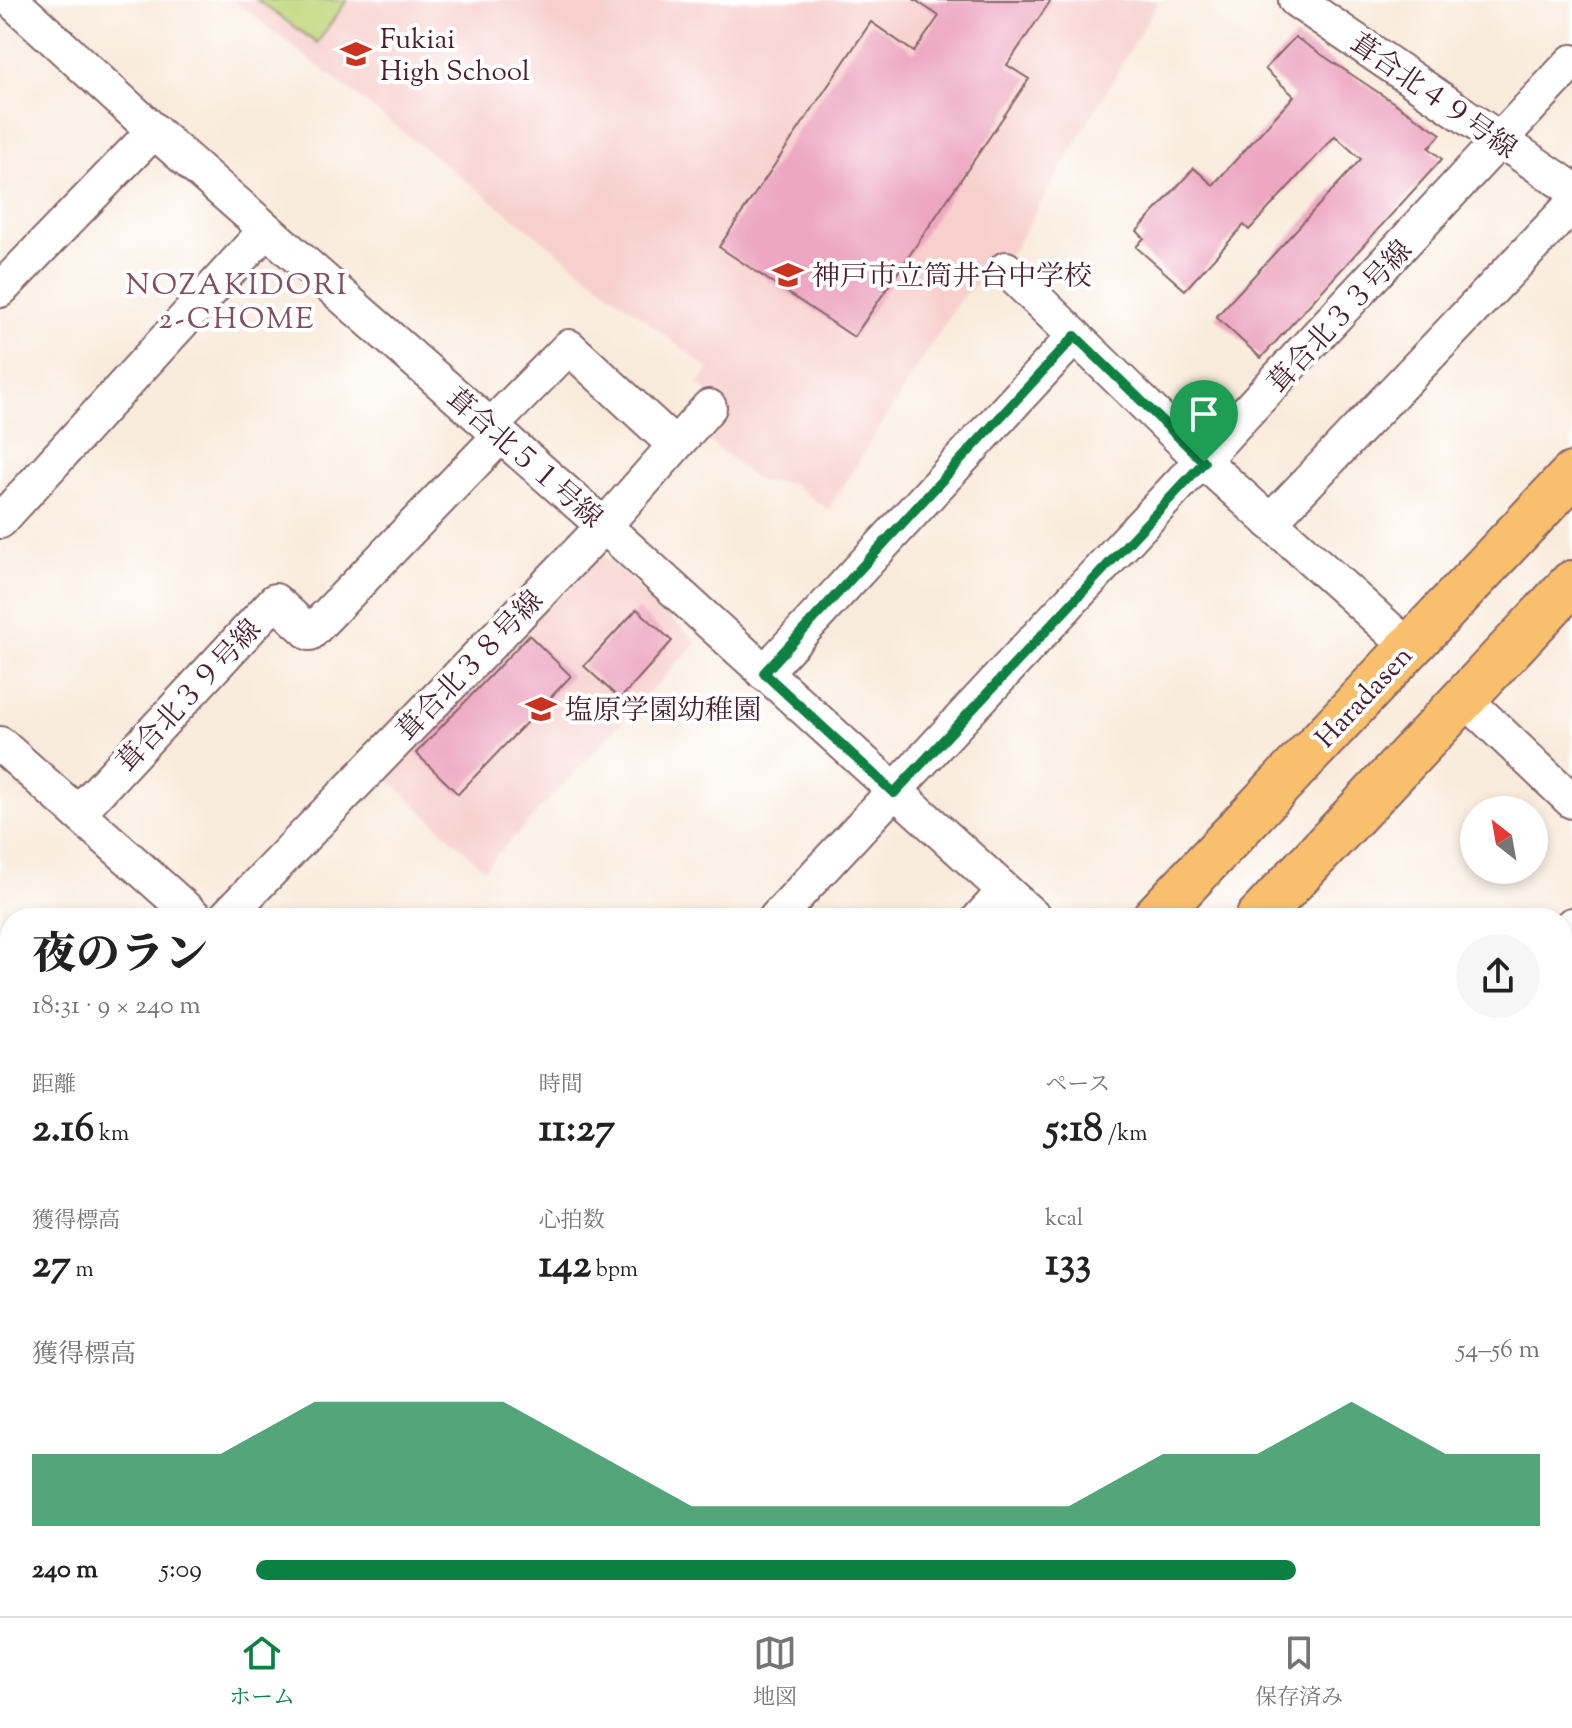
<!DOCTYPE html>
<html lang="ja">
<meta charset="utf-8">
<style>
:root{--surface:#fff;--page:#f6f6f6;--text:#222;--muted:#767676;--line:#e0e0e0;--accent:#0b8043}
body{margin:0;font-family:"Sorts Mill Goudy","Noto Serif JP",serif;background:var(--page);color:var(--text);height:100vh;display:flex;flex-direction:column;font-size:30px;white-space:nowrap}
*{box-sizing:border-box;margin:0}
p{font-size:26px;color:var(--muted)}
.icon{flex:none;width:44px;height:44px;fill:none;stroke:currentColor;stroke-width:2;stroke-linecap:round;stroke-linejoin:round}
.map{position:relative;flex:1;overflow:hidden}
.side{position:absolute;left:0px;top:908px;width:1572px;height:708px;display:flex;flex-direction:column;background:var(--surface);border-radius:32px 32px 0 0;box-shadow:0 4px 12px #0003}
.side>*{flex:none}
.needle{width:52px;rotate:329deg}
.controls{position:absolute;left:1460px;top:796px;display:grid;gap:16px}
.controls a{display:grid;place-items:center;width:88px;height:88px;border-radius:50%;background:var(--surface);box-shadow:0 4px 12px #0003;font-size:40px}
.pin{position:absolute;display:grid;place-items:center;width:68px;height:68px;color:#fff;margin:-82px -34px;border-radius:50% 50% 50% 0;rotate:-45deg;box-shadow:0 0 8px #0007}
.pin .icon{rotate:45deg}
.round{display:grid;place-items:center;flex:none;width:84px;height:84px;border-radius:42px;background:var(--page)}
.summary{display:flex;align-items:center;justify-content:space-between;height:136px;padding:0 32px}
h1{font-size:44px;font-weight:800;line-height:60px}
.metrics{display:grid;grid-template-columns:repeat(3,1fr);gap:12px;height:136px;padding:8px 32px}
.metrics div{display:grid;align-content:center}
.metrics b{font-size:40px;font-weight:800}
.metrics small{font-size:22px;font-weight:400}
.metrics p{font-size:22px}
.chart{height:224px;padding:16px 32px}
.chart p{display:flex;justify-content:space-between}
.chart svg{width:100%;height:144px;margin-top:8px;fill:var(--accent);opacity:.7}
ul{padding:0 32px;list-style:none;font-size:26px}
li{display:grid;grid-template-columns:128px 96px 1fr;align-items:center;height:60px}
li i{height:20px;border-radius:10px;background:var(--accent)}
.dock{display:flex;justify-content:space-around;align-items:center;height:112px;border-top:2px solid var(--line);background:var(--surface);font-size:22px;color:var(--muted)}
.dock a{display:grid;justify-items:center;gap:4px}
.dock .selected{color:var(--accent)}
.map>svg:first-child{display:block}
</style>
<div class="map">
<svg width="1572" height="1616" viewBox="0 0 1572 1616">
<rect width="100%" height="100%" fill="#fff"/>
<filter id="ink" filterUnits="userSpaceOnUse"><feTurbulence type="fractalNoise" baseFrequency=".0125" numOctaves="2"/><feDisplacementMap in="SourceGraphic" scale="16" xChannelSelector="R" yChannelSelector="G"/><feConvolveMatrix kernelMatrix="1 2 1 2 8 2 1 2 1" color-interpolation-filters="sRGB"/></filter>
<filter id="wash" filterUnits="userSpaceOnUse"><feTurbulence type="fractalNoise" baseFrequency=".006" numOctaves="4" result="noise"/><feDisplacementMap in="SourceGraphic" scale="32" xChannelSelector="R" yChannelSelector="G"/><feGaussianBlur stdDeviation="1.8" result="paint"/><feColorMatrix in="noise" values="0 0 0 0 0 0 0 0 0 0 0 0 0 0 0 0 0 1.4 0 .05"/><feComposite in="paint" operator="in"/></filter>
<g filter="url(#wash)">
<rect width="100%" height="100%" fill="#f9ebdc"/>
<g fill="#f7d0cd">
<path d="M233 0H1159L1013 251 960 299 828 510 792 483 758 481 701 434 722 408 699 384 709 369Z"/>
<path d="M598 550 697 642 484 869 385 776Z"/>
</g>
<path fill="#bfd579" stroke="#847a52" stroke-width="2" d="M257 0H347L317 43Z"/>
<g id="blocks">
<g fill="#eda7c1">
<path d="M915 0H1051L1007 65 1029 79 854 337 719 247 871 22 914 52 939 16Z"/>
<path d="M1295 37 1441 134 1429 148 1442 159 1261 358 1216 317 1361 159 1335 136 1249 230 1244 225 1185 290 1136 247 1144 238 1137 231 1194 168 1213 185 1294 96 1265 69Z"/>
<path d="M637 609 672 641 620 699 584 666Z"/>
<path d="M529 635 571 676 458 794 416 753Z"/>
</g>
</g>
</g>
<g filter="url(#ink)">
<use href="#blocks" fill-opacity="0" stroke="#876669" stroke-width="2"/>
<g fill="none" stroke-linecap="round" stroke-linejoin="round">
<g stroke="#876669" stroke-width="38">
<g id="minor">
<path d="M11 0 154 131 604 526 1035 918"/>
<path d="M1296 0 1572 189"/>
<path d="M1006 269 1204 462 1409 647"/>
<path d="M0 290 154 131"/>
<path d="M490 427 569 347 675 445"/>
<path d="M0 521 266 230"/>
<path d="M1270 522 1572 205"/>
<path d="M764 673 1075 336"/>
<path d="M1465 699 1572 801"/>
<path d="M0 744 196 918"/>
<path d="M78 813 275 601 310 633 500 436"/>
<path d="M225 918 604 526 709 407"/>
<path d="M776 918 1572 62"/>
<path d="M980 918 1004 892"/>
<path d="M1562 934 1572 925"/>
<path d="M1562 1119 1572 1106"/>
<path d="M0 1160 10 1149"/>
<path d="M0 1316 10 1325"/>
<path d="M1562 1475 1572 1485"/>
<path d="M292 1606 301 1616"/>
<path d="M968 1606 979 1616"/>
<path d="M925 1616 937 1606"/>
<path d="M1103 1616 1114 1606"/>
</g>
</g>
<g stroke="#876669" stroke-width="48">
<g id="major">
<path d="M1154 918 1572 475"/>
<path d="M1258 918 1572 583"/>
<path d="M503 1616 513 1606"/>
<path d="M596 1616 606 1606"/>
</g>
</g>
<use href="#minor" stroke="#fff" stroke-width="34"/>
<use href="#major" stroke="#f8bf6c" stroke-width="44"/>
</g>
</g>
<g fill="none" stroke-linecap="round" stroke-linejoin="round" filter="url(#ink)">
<g stroke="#fff" stroke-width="16">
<path id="route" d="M1075 336 1204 462 894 793 764 673Z"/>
</g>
<use href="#route" stroke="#0b8043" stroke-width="10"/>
</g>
<defs>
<g id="school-bare" transform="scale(2.4)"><path d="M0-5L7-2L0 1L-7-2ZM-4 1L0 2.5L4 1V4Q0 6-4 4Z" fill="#c8321e" stroke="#fff" stroke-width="2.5" paint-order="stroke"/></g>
</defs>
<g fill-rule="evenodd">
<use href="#school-bare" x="356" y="54"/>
<use href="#school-bare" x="788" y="275"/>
<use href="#school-bare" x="541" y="709"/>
</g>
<g text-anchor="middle" stroke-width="8" stroke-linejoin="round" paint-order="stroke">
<g font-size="28" fill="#4a1f2b" stroke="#fff" text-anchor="start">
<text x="380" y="48">Fukiai<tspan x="380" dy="32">High School</tspan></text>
<text x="812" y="285">神戸市立筒井台中学校</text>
<text x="565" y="719">塩原学園幼稚園</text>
</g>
<g font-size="28" fill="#4a1f2b" stroke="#fff">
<text transform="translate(1434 95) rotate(35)" y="10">葺合北４９号線</text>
<text transform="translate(1339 316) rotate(-47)" y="10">葺合北３３号線</text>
<text transform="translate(525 457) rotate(41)" y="10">葺合北５１号線</text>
<text transform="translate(469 665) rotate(-46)" y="10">葺合北３８号線</text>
<text transform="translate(188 695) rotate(-47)" y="10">葺合北３９号線</text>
<text transform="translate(1363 696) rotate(-47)" y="10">Haradasen</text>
</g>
<g font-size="30" letter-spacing="2" fill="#834f60" stroke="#fff">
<text x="237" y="294">NOZAKIDORI<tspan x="237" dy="34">2-CHOME</tspan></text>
</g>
</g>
</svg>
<div class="controls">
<a><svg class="needle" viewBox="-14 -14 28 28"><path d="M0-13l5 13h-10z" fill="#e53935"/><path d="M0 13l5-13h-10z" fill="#767676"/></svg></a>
</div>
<div class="pin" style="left:1204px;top:462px;background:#1e9e55"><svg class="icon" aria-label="arrive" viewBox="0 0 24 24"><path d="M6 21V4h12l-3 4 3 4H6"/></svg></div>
<section class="side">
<div class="summary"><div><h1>夜のラン</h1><p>18:31 · 9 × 240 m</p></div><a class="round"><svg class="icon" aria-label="share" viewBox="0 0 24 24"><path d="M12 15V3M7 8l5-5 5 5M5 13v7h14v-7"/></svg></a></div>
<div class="metrics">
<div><p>距離</p><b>2.16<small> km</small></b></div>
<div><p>時間</p><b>11:27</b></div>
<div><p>ペース</p><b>5:18<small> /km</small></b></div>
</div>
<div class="metrics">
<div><p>獲得標高</p><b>27<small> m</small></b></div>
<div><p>心拍数</p><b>142<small> bpm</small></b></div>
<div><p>kcal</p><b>133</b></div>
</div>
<div class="chart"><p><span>獲得標高</span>54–56 m</p>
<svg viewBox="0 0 160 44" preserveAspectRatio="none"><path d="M0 44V22L10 22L20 22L30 6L40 6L50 6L60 22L70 38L80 38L90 38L100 38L110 38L120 22L130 22L140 6L150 22L160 22V44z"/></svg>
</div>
<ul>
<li><b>240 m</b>5:09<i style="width:81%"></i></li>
</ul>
</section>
</div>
<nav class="dock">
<a class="selected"><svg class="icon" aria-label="home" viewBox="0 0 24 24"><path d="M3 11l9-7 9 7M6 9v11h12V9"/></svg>ホーム</a>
<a><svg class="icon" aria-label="map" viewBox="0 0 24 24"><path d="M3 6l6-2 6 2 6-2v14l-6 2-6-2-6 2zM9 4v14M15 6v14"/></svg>地図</a>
<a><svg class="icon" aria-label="saved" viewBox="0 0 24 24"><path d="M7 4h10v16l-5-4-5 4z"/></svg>保存済み</a>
</nav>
